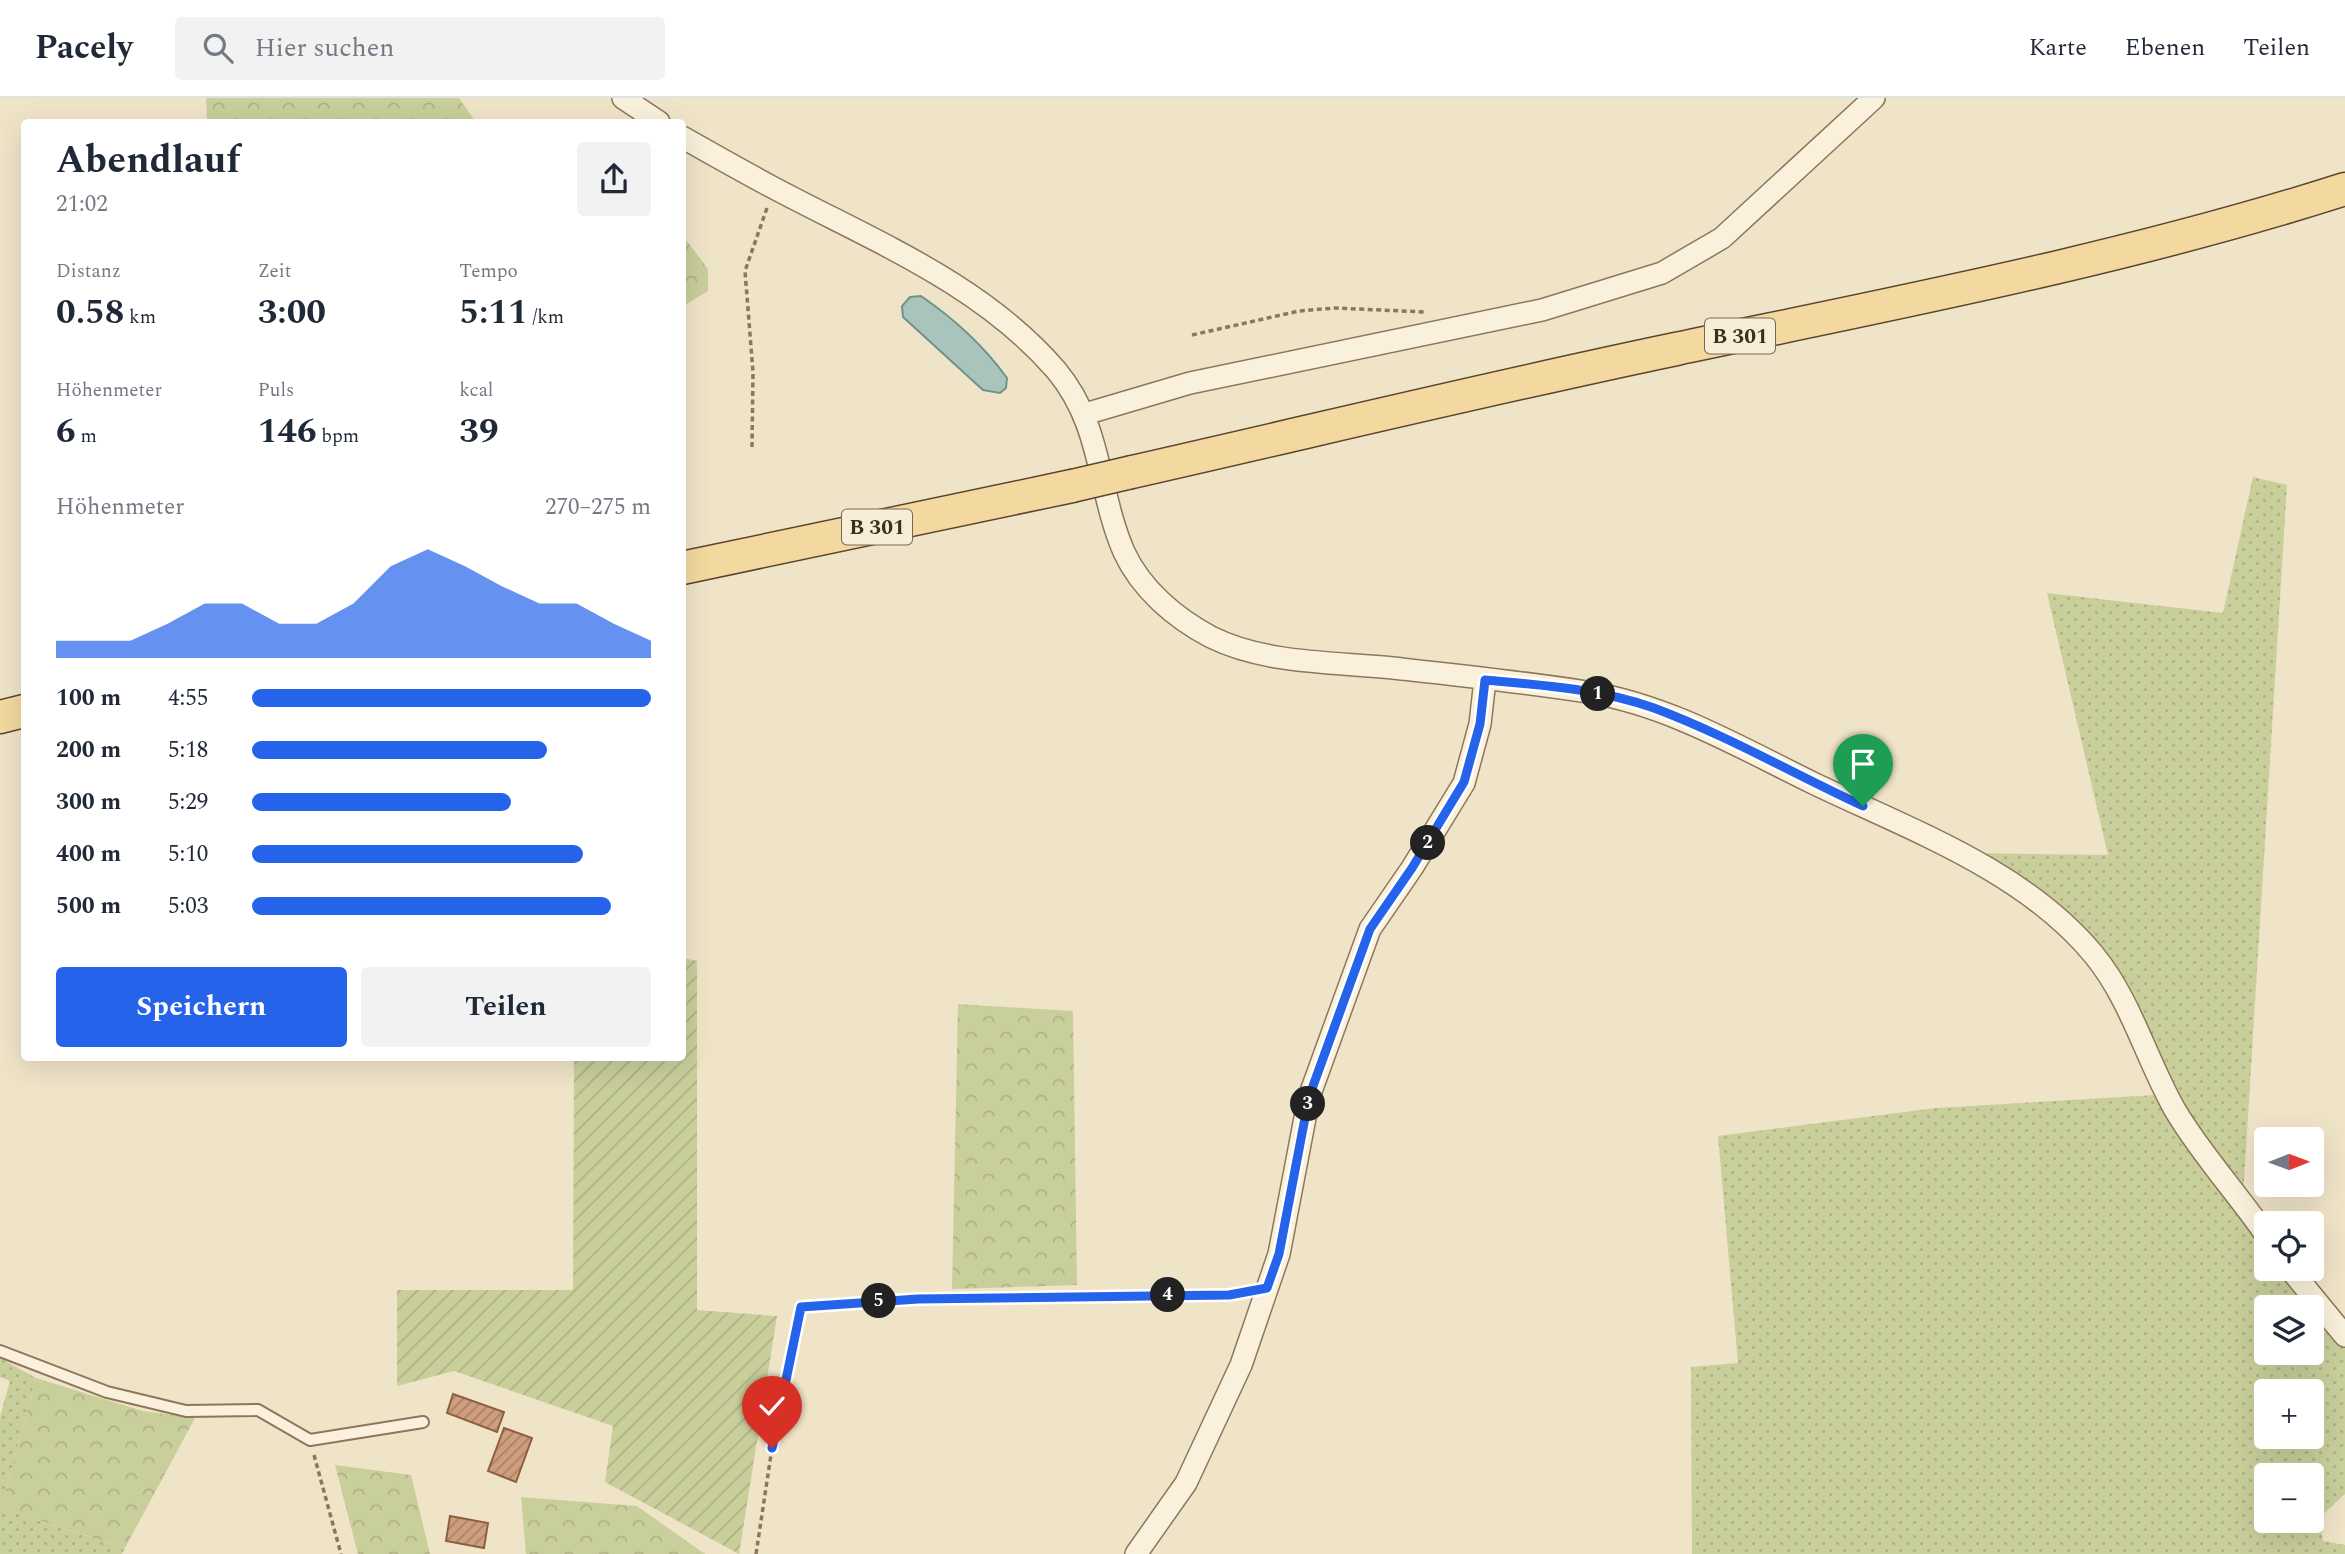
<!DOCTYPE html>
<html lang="de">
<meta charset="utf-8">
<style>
:root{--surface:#fff;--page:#f2f2f3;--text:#1f2937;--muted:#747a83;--line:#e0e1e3;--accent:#2563eb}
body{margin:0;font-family:Spectral,serif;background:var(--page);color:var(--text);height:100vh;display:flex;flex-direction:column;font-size:26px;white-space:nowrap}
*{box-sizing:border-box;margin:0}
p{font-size:23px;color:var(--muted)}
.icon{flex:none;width:38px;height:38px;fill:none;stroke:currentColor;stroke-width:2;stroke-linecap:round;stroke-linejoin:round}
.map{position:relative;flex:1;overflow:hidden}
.side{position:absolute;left:21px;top:21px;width:665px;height:942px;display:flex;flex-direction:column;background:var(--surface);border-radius:7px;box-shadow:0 7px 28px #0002}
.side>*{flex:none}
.needle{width:46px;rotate:89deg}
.fabs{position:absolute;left:2254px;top:1029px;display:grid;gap:14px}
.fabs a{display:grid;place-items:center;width:70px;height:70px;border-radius:7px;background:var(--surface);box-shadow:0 7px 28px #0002;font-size:35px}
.pin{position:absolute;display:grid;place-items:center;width:60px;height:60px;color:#fff;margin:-72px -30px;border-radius:50% 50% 50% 0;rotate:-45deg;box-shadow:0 0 7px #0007}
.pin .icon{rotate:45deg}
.km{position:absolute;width:35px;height:35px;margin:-18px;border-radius:50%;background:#222;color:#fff;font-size:19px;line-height:35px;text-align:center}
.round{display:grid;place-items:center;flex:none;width:74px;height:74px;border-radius:7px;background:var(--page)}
.summary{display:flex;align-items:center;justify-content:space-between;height:119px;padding:0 35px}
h1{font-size:38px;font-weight:700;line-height:52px}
.stats{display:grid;grid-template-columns:repeat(3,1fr);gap:10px;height:119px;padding:7px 35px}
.stats div{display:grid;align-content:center}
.stats b{font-size:35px;font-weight:700}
.stats small{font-size:19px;font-weight:400}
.stats p{font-size:19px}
.chart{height:196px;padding:14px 35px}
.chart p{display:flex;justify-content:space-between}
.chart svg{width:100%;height:126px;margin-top:7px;fill:var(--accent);opacity:.7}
.primary-button{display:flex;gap:14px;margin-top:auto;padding:14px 35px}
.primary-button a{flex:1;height:80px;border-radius:7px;background:var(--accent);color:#fff;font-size:28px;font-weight:700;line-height:80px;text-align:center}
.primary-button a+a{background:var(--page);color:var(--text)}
ul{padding:0 35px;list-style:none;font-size:23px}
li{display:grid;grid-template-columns:112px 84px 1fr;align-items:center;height:52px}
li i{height:18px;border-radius:9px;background:var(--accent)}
header{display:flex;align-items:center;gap:42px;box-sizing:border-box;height:98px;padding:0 35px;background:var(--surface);border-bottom:2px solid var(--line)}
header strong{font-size:33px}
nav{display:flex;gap:38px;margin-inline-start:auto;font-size:24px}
.search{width:490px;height:63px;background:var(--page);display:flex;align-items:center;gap:18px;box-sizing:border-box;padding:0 24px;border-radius:7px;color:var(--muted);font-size:26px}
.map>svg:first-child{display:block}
</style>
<header>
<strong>Pacely</strong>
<div class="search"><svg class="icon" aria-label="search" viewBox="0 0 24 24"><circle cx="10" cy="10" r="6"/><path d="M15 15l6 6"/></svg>Hier suchen</div>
<nav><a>Karte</a><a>Ebenen</a><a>Teilen</a></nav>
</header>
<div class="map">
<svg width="2345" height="1456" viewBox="0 0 2345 1456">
<defs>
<pattern id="grass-dots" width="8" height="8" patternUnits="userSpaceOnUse" patternTransform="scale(1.75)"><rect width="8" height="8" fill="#c9cf9b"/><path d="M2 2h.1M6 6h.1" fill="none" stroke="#aeb285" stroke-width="1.8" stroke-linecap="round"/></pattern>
<pattern id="forest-crowns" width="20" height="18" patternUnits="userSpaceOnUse" patternTransform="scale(1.75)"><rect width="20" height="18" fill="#c9cf9b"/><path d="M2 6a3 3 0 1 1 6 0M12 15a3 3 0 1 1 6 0" fill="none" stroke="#aeb285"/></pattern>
<pattern id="garden-furrows" width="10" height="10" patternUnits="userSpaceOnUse" patternTransform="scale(1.75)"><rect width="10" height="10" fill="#c9cf9b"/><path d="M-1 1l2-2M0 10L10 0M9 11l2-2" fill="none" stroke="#aeb285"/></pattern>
<pattern id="building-hatch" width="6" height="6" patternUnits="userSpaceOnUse" patternTransform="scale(1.75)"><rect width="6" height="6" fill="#cf9f7d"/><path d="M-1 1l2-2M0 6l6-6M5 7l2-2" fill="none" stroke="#a98266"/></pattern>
</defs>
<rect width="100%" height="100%" fill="#f0e4c8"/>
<g fill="url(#grass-dots)" fill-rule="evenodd">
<path d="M2253 379 2287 387 2243 1099 2179 1012 2101 860 1970 755 2108 757 2047 495 2223 515Z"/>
<path d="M2156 997 2266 1154V1171H2278L2306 1209H2266V1255H2312V1218L2345 1249V1396L2319 1420 2323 1443 2345 1447V1456H1692L1691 1269 1738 1265 1718 1038 1936 1010ZM2266 1293H2312V1339H2266ZM2266 1377H2312V1423H2266Z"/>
<path d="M0 1260 36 1280 1 1410 125 1450 122 1456H0V1319L10 1283 0 1279Z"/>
</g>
<g fill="url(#forest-crowns)">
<path d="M206 0H459L476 24H207Z"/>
<path d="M683 138 708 171V193L683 208Z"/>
<path d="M958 906 1073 913 1077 1187 952 1191Z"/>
<path d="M36 1280 143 1313 195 1320 125 1450 1 1410Z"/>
<path d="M335 1367 411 1377 430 1456H358Z"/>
<path d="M521 1399 637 1408 705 1456H526Z"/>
</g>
<path fill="url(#garden-furrows)" d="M683 860 697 863V1212L777 1218 739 1456 605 1384 613 1328 454 1273 397 1288V1192H573L574 959H682Z"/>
<path fill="#a9c4bc" stroke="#6f938a" stroke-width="2" d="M921 198C953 220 984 248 1007 280L1006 290 1000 295 983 292 903 219 902 208 910 199Z"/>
<g fill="url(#building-hatch)" stroke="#8d5f41" stroke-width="2">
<path d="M453 1296 504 1314 497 1334 447 1315Z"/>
<path d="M504 1330 532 1340 516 1384 488 1373Z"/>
<path d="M450 1418 488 1425 484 1450 446 1443Z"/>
</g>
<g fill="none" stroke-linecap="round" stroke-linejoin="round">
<g stroke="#8d765c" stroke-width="14">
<path id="lane" d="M0 1253 107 1294 186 1313 258 1312 310 1342 423 1324"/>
</g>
<g stroke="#8d765c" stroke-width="24">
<g id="street">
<path d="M623 0 659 24"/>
<path d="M682 39C712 56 742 73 772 89 871 142 981 185 1056 272 1103 328 1097 392 1124 454 1141 491 1175 520 1211 539 1265 566 1334 564 1393 570 1457 577 1523 584 1587 594 1669 607 1741 650 1815 686 1911 732 2025 773 2094 857 2131 902 2146 961 2175 1012 2201 1056 2237 1095 2266 1137"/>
<path d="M1085 316 1190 285 1542 212 1662 175 1722 140 1874 0"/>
<path d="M2290 1171 2345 1238"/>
<path d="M1136 1456 1186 1385 1241 1267 1279 1156 1309 999 1370 831 1412 770 1464 685 1480 626 1485 582"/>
</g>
</g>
<g stroke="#5b4430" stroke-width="35">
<g id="primary">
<path d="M1132 374C1313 333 1494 289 1676 251 1900 204 2126 161 2345 91"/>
<path d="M682 470 1072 388"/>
<path d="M0 619 24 613"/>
</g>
</g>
<g stroke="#8d765c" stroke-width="3.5" stroke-dasharray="5 3.5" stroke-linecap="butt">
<path d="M1192 237 1299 213 1335 210 1425 214"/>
<path d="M752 349 753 274 745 173 768 107"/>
<path d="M314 1357 341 1456"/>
<path d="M756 1456 772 1350 801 1208 918 1201 1229 1197 1245 1194"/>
</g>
<use href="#lane" stroke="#faf1dc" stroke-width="10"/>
<use href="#street" stroke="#faf1dc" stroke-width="21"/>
<use href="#primary" stroke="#f3d9a0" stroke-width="32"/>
<g stroke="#5b4430" stroke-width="35" stroke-linecap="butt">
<path id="primary-bridge" d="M1072 388 1132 374"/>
</g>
<use href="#primary-bridge" stroke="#f3d9a0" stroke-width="32"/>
</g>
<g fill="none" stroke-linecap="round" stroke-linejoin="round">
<g stroke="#fff" stroke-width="14">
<path id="route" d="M772 1350 801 1209 918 1201 1229 1197 1267 1190 1279 1156 1309 999 1370 831 1412 770 1464 684 1480 626 1485 582C1541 587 1601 591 1654 610 1726 637 1794 676 1863 708"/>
</g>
<use href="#route" stroke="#2563eb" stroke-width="9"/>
</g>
<g text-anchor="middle" stroke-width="5" stroke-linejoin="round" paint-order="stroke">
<g fill="#f7eed8" stroke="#756857" stroke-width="2">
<rect x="1705" y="220.5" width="70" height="35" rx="5"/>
<rect x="842" y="411.5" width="70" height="35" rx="5"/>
</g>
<g font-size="21" font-weight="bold" fill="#3d2e20">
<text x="1740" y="245">B 301</text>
<text x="877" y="436">B 301</text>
</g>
</g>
</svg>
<div class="fabs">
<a><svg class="needle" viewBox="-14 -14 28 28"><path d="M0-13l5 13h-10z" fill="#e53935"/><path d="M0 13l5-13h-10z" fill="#747a83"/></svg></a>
<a><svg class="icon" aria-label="locate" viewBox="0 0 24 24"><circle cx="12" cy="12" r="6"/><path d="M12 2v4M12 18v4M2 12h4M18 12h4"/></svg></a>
<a><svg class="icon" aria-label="layers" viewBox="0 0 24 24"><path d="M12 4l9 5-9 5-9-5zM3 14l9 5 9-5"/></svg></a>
<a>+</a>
<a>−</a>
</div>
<div class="pin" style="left:1863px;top:708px;background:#1e9e55"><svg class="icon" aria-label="arrive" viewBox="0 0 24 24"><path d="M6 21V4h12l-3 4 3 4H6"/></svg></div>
<div class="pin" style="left:772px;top:1350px;background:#d93025"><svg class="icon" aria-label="check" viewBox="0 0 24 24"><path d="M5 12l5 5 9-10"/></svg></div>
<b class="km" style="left:1598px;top:596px">1</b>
<b class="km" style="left:1428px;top:745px">2</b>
<b class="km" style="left:1308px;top:1006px">3</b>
<b class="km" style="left:1168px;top:1197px">4</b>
<b class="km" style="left:879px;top:1203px">5</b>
<section class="side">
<div class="summary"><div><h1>Abendlauf</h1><p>21:02</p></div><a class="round"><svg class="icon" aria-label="share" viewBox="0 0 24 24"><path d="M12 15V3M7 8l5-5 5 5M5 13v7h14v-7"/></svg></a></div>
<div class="stats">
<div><p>Distanz</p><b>0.58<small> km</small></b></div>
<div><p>Zeit</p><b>3:00</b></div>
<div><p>Tempo</p><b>5:11<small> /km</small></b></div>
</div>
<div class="stats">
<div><p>Höhenmeter</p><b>6<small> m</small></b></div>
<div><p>Puls</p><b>146<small> bpm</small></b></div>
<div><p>kcal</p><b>39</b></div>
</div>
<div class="chart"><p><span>Höhenmeter</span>270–275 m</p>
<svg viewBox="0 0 160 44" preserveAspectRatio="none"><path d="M0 44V38L10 38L20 38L30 32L40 25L50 25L60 32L70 32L80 25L90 12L100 6L110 12L120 19L130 25L140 25L150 32L160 38V44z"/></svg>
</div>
<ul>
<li><b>100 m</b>4:55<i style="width:100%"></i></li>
<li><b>200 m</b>5:18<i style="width:74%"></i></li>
<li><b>300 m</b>5:29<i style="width:65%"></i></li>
<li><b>400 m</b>5:10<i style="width:83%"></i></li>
<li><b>500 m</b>5:03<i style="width:90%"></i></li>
</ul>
<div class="primary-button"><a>Speichern</a><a>Teilen</a></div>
</section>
</div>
